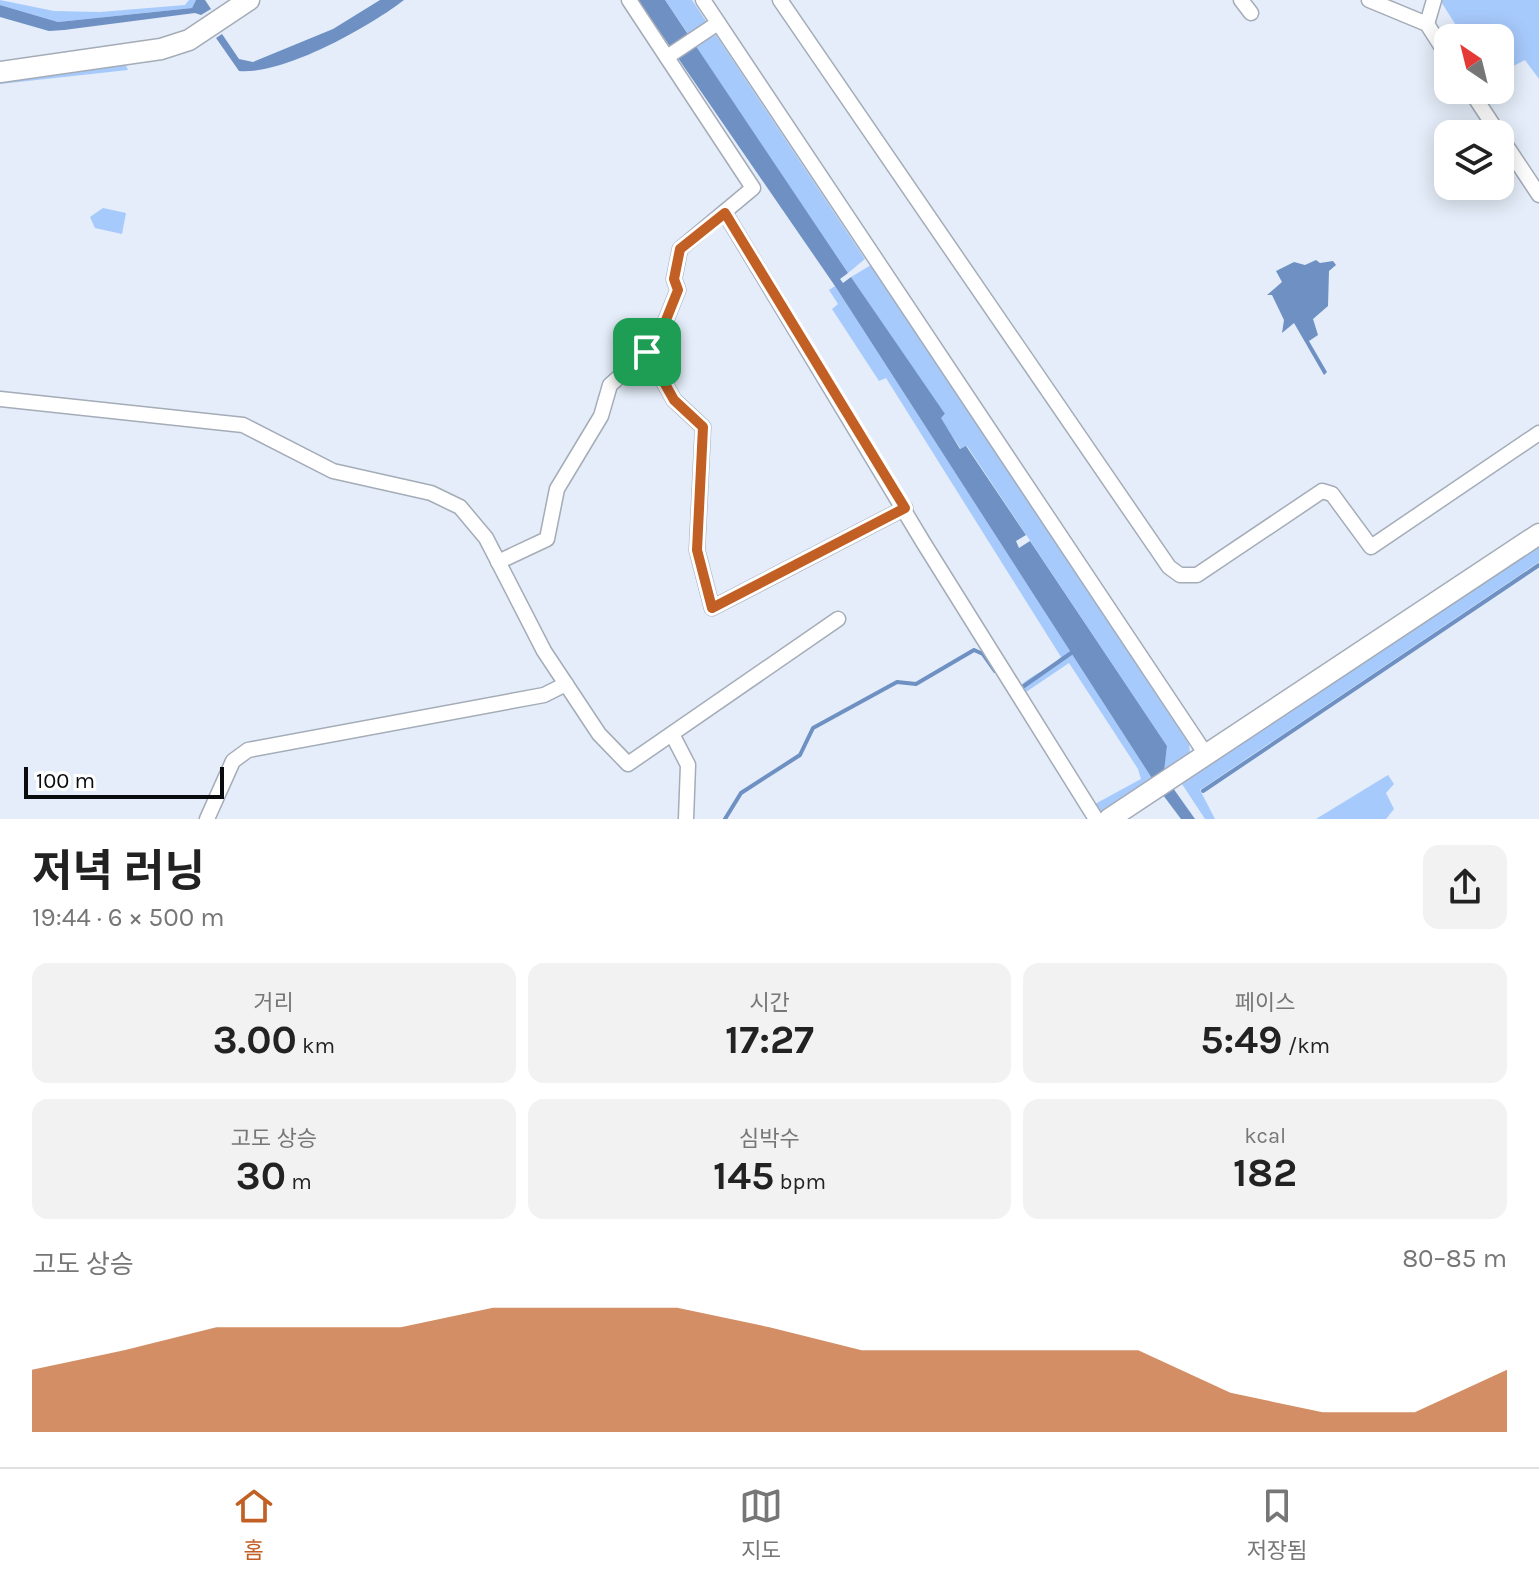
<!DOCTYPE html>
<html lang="ko">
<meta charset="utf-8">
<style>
:root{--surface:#fff;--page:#f2f2f2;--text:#222;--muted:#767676;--line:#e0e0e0;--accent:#c25f24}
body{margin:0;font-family:Karla,"Noto Sans KR",sans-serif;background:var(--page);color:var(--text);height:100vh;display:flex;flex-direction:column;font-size:30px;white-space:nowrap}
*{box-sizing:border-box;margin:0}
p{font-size:26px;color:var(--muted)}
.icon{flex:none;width:44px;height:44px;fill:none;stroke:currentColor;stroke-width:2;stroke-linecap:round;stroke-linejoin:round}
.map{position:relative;height:819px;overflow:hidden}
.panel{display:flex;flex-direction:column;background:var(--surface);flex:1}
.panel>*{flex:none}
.needle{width:52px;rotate:325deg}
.buttons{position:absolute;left:1434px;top:24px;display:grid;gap:16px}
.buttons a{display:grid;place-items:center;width:80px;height:80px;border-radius:16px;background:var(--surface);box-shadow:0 4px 20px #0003;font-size:40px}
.scale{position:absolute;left:24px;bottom:20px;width:200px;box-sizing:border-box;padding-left:8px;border:4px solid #090b0f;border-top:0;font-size:22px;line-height:28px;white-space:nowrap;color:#090b0f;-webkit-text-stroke:6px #fff;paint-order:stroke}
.pin{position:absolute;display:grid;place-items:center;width:68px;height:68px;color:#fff;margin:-34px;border-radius:16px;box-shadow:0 4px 12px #0006}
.round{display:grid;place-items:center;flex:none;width:84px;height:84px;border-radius:16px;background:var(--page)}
.head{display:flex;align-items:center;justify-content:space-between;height:136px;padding:0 32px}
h1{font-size:44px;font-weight:700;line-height:60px}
.figures{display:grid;grid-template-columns:repeat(3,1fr);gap:12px;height:136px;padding:8px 32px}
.figures div{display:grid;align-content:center;border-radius:16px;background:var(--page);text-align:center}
.figures b{font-size:40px;font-weight:700}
.figures small{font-size:22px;font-weight:400}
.figures p{font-size:22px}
.chart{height:224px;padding:16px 32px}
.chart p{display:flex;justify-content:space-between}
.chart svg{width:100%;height:144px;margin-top:8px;fill:var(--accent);opacity:.7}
.menu{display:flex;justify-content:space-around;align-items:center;height:112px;border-top:2px solid var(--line);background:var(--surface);font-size:22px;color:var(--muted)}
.menu a{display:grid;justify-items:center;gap:4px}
.menu .current{color:var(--accent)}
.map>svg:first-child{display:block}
</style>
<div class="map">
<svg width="1539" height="819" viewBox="0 0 1539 819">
<rect width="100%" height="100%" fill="#e4edf9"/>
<g fill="#a7cafc">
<path d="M0 0 54 11 100 12 185 5 189 0H196L192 8 58 22 0 5Z"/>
<path d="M665 0H692L708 24 691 38Z"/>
<path d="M1440 0H1539V79L1525 60 1500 73V38H1464Z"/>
<path d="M716 35 865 259 848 273 694 44Z"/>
<path d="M124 61 128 70 0 84V75Z"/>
<path d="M103 208 126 213 122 234 95 228 90 217Z"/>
<path d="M871 265 1189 744 1190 753 1164 772 1167 746 967 446 961 449 940 418 945 415 851 277Z"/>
<path d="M835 286 1153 780 1104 818 1095 804 1141 779 1138 769 1069 663 1026 692 1021 685C1034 673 1049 670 1061 657L886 378 879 381 832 309 838 304 829 290Z"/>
<path d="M1539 544V562L1200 790 1215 819H1205L1182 784Z"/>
<path d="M1388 775 1394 784 1386 793 1394 809 1386 819H1316Z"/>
</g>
<g fill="#6e90c3">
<path d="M196 0H205L211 9 201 15 195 13 64 30 49 31 0 17V5L58 22 192 8Z"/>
<path d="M380 0H404C369 27 284 75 239 71L216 38 222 34 239 59 253 62 333 29Z"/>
<path d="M638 0H665L848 273 840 279 843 283 851 277 945 414 941 418 960 449 966 446 1026 535 1016 541 1019 548 1030 541 1167 746 1164 772 1153 780 835 286Z"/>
<path d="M1316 260 1320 263 1333 261 1336 265 1329 271 1328 306 1313 319 1318 335 1309 341 1327 372 1324 375 1294 323 1282 333 1284 320 1272 295H1267L1282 282 1276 271 1294 262 1305 265Z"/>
<path d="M1173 788 1195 819H1181L1163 795Z"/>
</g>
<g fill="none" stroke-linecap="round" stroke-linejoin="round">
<g stroke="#6e90c3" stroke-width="4">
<path d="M1024 686 1074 651"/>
<path d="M1203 791 1539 565"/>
<path d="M725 819 741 793 800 755 813 728 897 682 916 684 974 650 983 654 995 671"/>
</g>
<g stroke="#a4acb7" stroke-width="17">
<g id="street">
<path d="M703 0 1207 756"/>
<path d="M780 0 1169 567 1180 575H1197L1322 491 1332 494 1371 547 1539 433"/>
<path d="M1241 0 1251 13"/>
<path d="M1369 0 1427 24 1448 57"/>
<path d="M1427 24 1434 0"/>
<path d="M667 57 718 23"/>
<path d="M1470 90 1499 134"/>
<path d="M1500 136 1539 195"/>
<path d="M725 213 923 542 1096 819"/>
<path d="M647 352 674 400 703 427 697 550 712 608 905 508"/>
<path d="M0 399 243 425 333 471 431 493 460 507 486 538 544 651 599 734 628 764 838 619"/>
<path d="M498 562 547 539 557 489 601 416 610 385 647 352 666 320 678 290 674 279 680 249 753 188 629 0"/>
<path d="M672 734 688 765 686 819"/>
<path d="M207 819 233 761 248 750 544 695 566 684"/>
</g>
</g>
<g stroke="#a4acb7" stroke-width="23">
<g id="secondary">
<path d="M0 72 161 49 189 40 249 0"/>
<path d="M1109 819 1539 534"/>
</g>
</g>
<use href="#street" stroke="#fff" stroke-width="14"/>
<use href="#secondary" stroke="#fff" stroke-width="20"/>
</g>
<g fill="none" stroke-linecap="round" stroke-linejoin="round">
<g stroke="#fff" stroke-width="16">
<path id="route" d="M725 213 905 508 712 608 697 550 703 427 674 400 647 352 666 320 678 290 674 279 680 249Z"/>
</g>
<use href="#route" stroke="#c25f24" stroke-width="10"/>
</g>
</svg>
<div class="buttons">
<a><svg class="needle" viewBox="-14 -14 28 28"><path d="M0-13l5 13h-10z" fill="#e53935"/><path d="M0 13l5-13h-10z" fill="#767676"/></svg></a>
<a><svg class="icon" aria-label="layers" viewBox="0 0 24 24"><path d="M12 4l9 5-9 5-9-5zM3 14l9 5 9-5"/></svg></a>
</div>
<div class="scale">100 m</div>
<div class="pin" style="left:647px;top:352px;background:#1e9e55"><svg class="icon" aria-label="arrive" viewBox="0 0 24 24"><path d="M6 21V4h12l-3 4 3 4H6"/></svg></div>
</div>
<section class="panel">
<div class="head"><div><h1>저녁 러닝</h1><p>19:44 · 6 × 500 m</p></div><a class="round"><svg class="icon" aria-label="share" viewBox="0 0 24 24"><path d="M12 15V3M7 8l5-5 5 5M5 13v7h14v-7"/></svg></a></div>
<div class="figures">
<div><p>거리</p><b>3.00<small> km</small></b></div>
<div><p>시간</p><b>17:27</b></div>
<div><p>페이스</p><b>5:49<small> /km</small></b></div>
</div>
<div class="figures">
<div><p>고도 상승</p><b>30<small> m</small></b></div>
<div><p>심박수</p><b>145<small> bpm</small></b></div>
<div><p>kcal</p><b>182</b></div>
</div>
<div class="chart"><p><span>고도 상승</span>80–85 m</p>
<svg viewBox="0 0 160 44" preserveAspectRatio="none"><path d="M0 44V25L10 19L20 12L30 12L40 12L50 6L60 6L70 6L80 12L90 19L100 19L110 19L120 19L130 32L140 38L150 38L160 25V44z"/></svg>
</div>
</section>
<nav class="menu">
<a class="current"><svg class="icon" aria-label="home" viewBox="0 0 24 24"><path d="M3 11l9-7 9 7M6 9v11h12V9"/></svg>홈</a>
<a><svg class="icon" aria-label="map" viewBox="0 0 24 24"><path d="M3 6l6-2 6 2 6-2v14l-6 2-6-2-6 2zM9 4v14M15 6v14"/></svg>지도</a>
<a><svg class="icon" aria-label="saved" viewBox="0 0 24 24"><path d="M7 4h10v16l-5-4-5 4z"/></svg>저장됨</a>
</nav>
